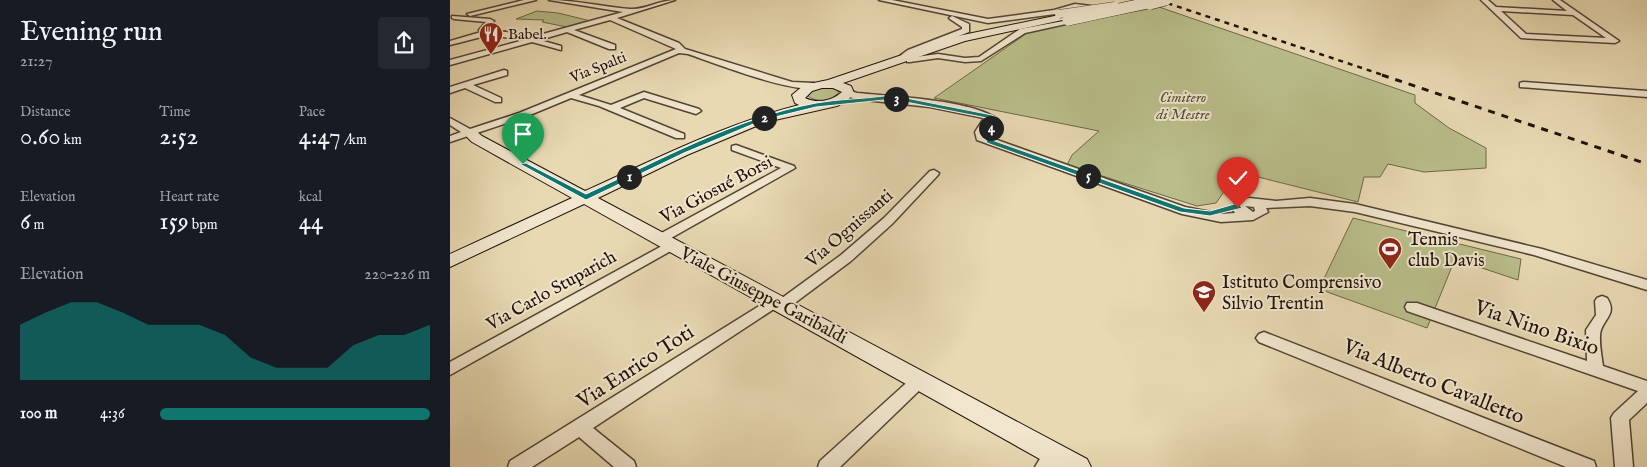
<!DOCTYPE html>
<meta charset="utf-8">
<style>
:root{--surface:#171b24;--page:#242831;--text:#f1f3f6;--muted:#9ea1a6;--accent:#0f766e}
body{margin:0;font-family:"IM FELL English",serif;background:var(--page);color:var(--text);height:100vh;display:flex;flex-direction:column;font-size:19px;white-space:nowrap}
*{box-sizing:border-box;margin:0}
p{font-size:16px;color:var(--muted)}
.icon{flex:none;width:28px;height:28px;fill:none;stroke:currentColor;stroke-width:2;stroke-linecap:round;stroke-linejoin:round}
.map{position:relative;flex:1;overflow:hidden}
.details{display:flex;flex-direction:column;background:var(--surface);width:450px}
.details>*{flex:none}
.pin{position:absolute;display:grid;place-items:center;width:42px;height:42px;color:#fff;margin:-51px -21px;border-radius:50% 50% 50% 0;rotate:-45deg;box-shadow:0 0 5px #0007}
.pin .icon{rotate:45deg}
.km{position:absolute;width:25px;height:25px;margin:-12px;border-radius:50%;background:#222;color:#fff;font-size:14px;line-height:25px;text-align:center}
.round{display:grid;place-items:center;flex:none;width:52px;height:52px;border-radius:5px;background:var(--page)}
.head{display:flex;align-items:center;justify-content:space-between;height:85px;padding:0 20px}
h1{font-size:28px;font-weight:600;line-height:38px}
.stats{display:grid;grid-template-columns:repeat(3,1fr);gap:8px;height:85px;padding:5px 20px}
.stats div{display:grid;align-content:center}
.stats b{font-size:25px;font-weight:600}
.stats small{font-size:14px;font-weight:400}
.stats p{font-size:14px}
.chart{height:140px;padding:10px 20px}
.chart p{display:flex;justify-content:space-between}
.chart svg{width:100%;height:90px;margin-top:5px;fill:var(--accent);opacity:.7}
ul{padding:0 20px;list-style:none;font-size:16px}
li{display:grid;grid-template-columns:80px 60px 1fr;align-items:center;height:38px}
li i{height:12px;border-radius:6px;background:var(--accent)}
main{display:flex;flex:1;min-height:0}
.map>svg:first-child{display:block}
</style>
<main>
<section class="details">
<div class="head"><div><h1>Evening run</h1><p>21:27</p></div><a class="round"><svg class="icon" aria-label="share" viewBox="0 0 24 24"><path d="M12 15V3M7 8l5-5 5 5M5 13v7h14v-7"/></svg></a></div>
<div class="stats">
<div><p>Distance</p><b>0.60<small> km</small></b></div>
<div><p>Time</p><b>2:52</b></div>
<div><p>Pace</p><b>4:47<small> /km</small></b></div>
</div>
<div class="stats">
<div><p>Elevation</p><b>6<small> m</small></b></div>
<div><p>Heart rate</p><b>159<small> bpm</small></b></div>
<div><p>kcal</p><b>44</b></div>
</div>
<div class="chart"><p><span>Elevation</span>220–226 m</p>
<svg viewBox="0 0 160 44" preserveAspectRatio="none"><path d="M0 44V17L10 11L20 6L30 6L40 11L50 17L60 17L70 17L80 22L90 33L100 38L110 38L120 38L130 27L140 22L150 22L160 17V44z"/></svg>
</div>
<ul>
<li><b>100 m</b>4:36<i style="width:100%"></i></li>
</ul>
</section>
<div class="map">
<svg width="1197" height="467" viewBox="0 0 1197 467">
<rect width="100%" height="100%" fill="#e8d9b2"/>
<filter id="stains"><feTurbulence type="fractalNoise" baseFrequency=".004" numOctaves="4"/><feColorMatrix values="0 0 0 0 .2 0 0 0 0 .09 0 0 0 0 .02 0 0 0 .5 -.17"/></filter>
<radialGradient id="worn" r=".72"><stop offset=".6" stop-color="#630" stop-opacity="0"/><stop offset="1" stop-color="#630" stop-opacity=".3"/></radialGradient>
<g fill="#b9be8a" stroke="#6d684a">
<path d="M709 7 965 95V103L999 128 1036 148V168L974 172 938 164 930 177H914L908 202 788 172 766 203 747 206 617 165 622 155 649 131 484 98 580 31Z"/>
<path d="M87 11 108 13 145 22 122 28 92 22 94 20 66 19Z"/>
<path d="M374 87 384 88 389 92C382 101 367 103 358 96L364 90Z"/>
<path d="M903 218 1071 259 1068 280 1005 259 977 328 869 289Z"/>
</g>
<g fill="none" stroke-linecap="round" stroke-linejoin="round">
<g stroke="#534435" stroke-width="3">
<g id="street">
<path d="M74 0H86L20 16 17 14Z"/>
<path d="M99 0C126 0 153 7 180 9 195 10 210 0 225 0L167 18 229 43 235 49 342 82 364 83 368 86C353 98 259 61 238 54L229 53 129 95 161 105 194 92 249 109 251 111 246 114 194 98 170 108 234 134V138H226L149 106 121 98 75 117 0 142V136L11 132 0 125V118L20 129 69 113 226 49 160 20 124 30 165 45V49H159L117 32 90 40 111 46V50L82 42 0 65V60L74 40 39 35 0 45V41L31 32 29 30 36 22 4 19 2 18V16L40 19 44 21 37 30 66 33 82 37 173 12Z"/>
<path d="M429 0H442L538 19 604 10 625 4 641 6 652 15 647 16 637 9 625 8 605 14 538 23Z"/>
<path d="M1031 0H1038L1046 7 1117 11 1103 0H1110L1169 41 1165 43 1071 38ZM1051 11 1123 15 1156 38 1076 34Z"/>
<path d="M502 16 519 24V32L464 54 458 58 488 54 515 58 529 57 570 29 630 18 634 20 575 33 531 61 515 62 488 58 460 62H457V59H451V55L458 50 512 29V27L500 19 499 18Z"/>
<path d="M54 70 57 71V75L23 85 51 98V102H45L15 88 0 93V87Z"/>
<path d="M1073 82 1197 91V97L1070 87V83Z"/>
<path d="M398 90 407 93C437 96 531 100 550 122L545 125 541 124 535 132 536 136 735 207 771 214 785 213 783 210 785 202 799 198 826 201 860 198 905 204 1092 249 1197 280V290L1084 255 905 212 860 206 816 208 818 212 803 220 771 222 732 214 527 140 525 132 534 118 480 107 405 99 395 95V91ZM795 206 804 207 805 211 803 212Z"/>
<path d="M286 145 344 166 345 168 214 242H206L204 239 206 236 331 168 282 150V146Z"/>
<path d="M484 170 489 173 488 175 442 224 401 261 338 308 333 310 327 307 143 428 184 461 186 467H164L129 437 82 467H58L60 461 322 298 327 296 332 298 391 255 434 218 480 171Z"/>
<path d="M221 241 227 245 226 248 0 375V362Z"/>
<path d="M1152 296 1157 298C1167 313 1155 318 1151 330 1148 338 1152 358 1153 366L1197 381V403L1179 420 1183 467H1165L1161 418 1164 413 1188 391 957 311 955 307 957 303H967L1137 361 1136 330 1146 315 1145 301 1147 298Z"/>
<path d="M814 332 1144 461 1146 467H1116L809 342 806 338 809 334Z"/>
<path d="M470 374 476 376 478 380 476 384 390 467H368L370 461 464 376Z"/>
<path d="M603 445 609 447 612 453 604 467H585L597 447Z"/>
</g>
</g>
<g stroke="#21120b" stroke-width="2">
<path id="secondary" d="M614 14 619 17 617 19 515 41 393 83 401 86 404 93 398 100 387 106 316 122 237 155 148 198 637 459 641 467H604L134 204 0 267V254L122 198 22 142 13 133 15 130H25L32 136 135 191C205 159 275 124 349 105L345 103 342 95 354 85 378 80 508 36ZM372 88H383L392 92C382 101 367 104 355 98L362 91Z"/>
</g>
<use href="#street" fill="#f0e6cd" fill-rule="evenodd"/>
<use href="#secondary" fill="#f0e6cd" fill-rule="evenodd"/>
<path stroke="#21120b" stroke-width="2.5" stroke-dasharray="5 5" stroke-linecap="butt" d="M708 0 936 76"/>
<path stroke="#21120b" stroke-width="3" stroke-dasharray="7 7" stroke-linecap="butt" d="M932 75 1197 164"/>
<g stroke="#534435" stroke-width="9" stroke-linecap="butt">
<path id="street-bridge" d="M609 14 665 6"/>
</g>
<g stroke="#21120b" stroke-width="12" stroke-linecap="butt">
<g id="secondary-bridge">
<path d="M700 4 716 0"/>
<path d="M618 20 697 3"/>
</g>
</g>
<use href="#street-bridge" stroke="#f0e6cd" stroke-width="8"/>
<use href="#secondary-bridge" stroke="#f0e6cd" stroke-width="11"/>
</g>
<path fill="#0f766e" stroke="#fff" d="M434 96 456 98 542 115 547 118 548 123 540 134 542 140 734 208 760 211 788 203 792 208 760 216 730 212 537 143 534 134 542 123 537 118 456 102 434 100 366 107 313 120 234 153 136 200 70 164 76 163 136 194C210 160 285 118 366 103 388 99 412 99 434 96Z"/>
<defs>
<g id="restaurant-pin" transform="scale(1.25)"><path d="M0 17L-7.5 6A9.5 9.5 0 1 1 7.5 6Z" fill="#8f2418" stroke="#f0e6cd"/><path d="M-5-6h1v4h1v-4h1v4h1v-4h1v5L-1.5 .5V6h-2V.5L-5-1ZM5-6V6H3V1.5H1.5Q1.5-4 5-6Z" fill="#fff"/></g>
<g id="stadium-pin" transform="scale(1.25)"><path d="M0 17L-7.5 6A9.5 9.5 0 1 1 7.5 6Z" fill="#8f2418" stroke="#f0e6cd"/><path d="M0-5a6.5 5 0 1 0 0 10a6.5 5 0 1 0 0-10ZM-3.5-1.8h7v3.6h-7Z" fill="#fff"/></g>
<g id="school-pin" transform="scale(1.25)"><path d="M0 17L-7.5 6A9.5 9.5 0 1 1 7.5 6Z" fill="#8f2418" stroke="#f0e6cd"/><path d="M0-5L7-2L0 1L-7-2ZM-4 1L0 2.5L4 1V4Q0 6-4 4Z" fill="#fff"/></g>
</defs>
<g fill-rule="evenodd">
<use href="#restaurant-pin" x="41" y="34"/>
<use href="#stadium-pin" x="940" y="249"/>
<use href="#school-pin" x="754" y="292"/>
</g>
<g text-anchor="middle" stroke-width="4" stroke-linejoin="round" paint-order="stroke">
<g font-size="15" fill="#21120b" stroke="#f0e6cd" text-anchor="start">
<text x="58" y="39">Babel.</text>
</g>
<g font-size="15" fill="#21120b" stroke="#f0e6cd">
<text transform="translate(148 67) rotate(-22)" y="5">Via Spalti</text>
</g>
<g font-size="15" font-style="italic" fill="#564e37" stroke="#f0e6cd">
<text x="733" y="102">Cimitero<tspan x="733" dy="17">di Mestre</tspan></text>
</g>
<g font-size="18" fill="#21120b" stroke="#f0e6cd">
<text transform="translate(266 189) rotate(-28)" y="6">Via Giosué Borsi</text>
<text transform="translate(399 228) rotate(-41)" y="6">Via Ognissanti</text>
<text transform="translate(101 290) rotate(-29)" y="6">Via Carlo Stuparich</text>
<text transform="translate(314 295) rotate(28)" y="6">Viale Giuseppe Garibaldi</text>
</g>
<g font-size="18" fill="#21120b" stroke="#f0e6cd" text-anchor="start">
<text x="958" y="245">Tennis<tspan x="958" dy="21">club Davis</tspan></text>
<text x="772" y="288">Istituto Comprensivo<tspan x="772" dy="21">Silvio Trentin</tspan></text>
</g>
<g font-size="21" fill="#21120b" stroke="#f0e6cd">
<text transform="translate(1087 327) rotate(19)" y="7">Via Nino Bixio</text>
<text transform="translate(185 366) rotate(-33)" y="7">Via Enrico Toti</text>
<text transform="translate(984 381) rotate(22)" y="7">Via Alberto Cavalletto</text>
</g>
</g>
<rect width="100%" height="100%" filter="url(#stains)"/>
<rect width="100%" height="100%" fill="url(#worn)"/>
</svg>
<div class="pin" style="left:73px;top:164px;background:#1e9e55"><svg class="icon" aria-label="arrive" viewBox="0 0 24 24"><path d="M6 21V4h12l-3 4 3 4H6"/></svg></div>
<div class="pin" style="left:788px;top:208px;background:#d93025"><svg class="icon" aria-label="check" viewBox="0 0 24 24"><path d="M5 12l5 5 9-10"/></svg></div>
<b class="km" style="left:179px;top:177px">1</b>
<b class="km" style="left:314px;top:118px">2</b>
<b class="km" style="left:446px;top:99px">3</b>
<b class="km" style="left:541px;top:128px">4</b>
<b class="km" style="left:638px;top:176px">5</b>
</div>
</main>
